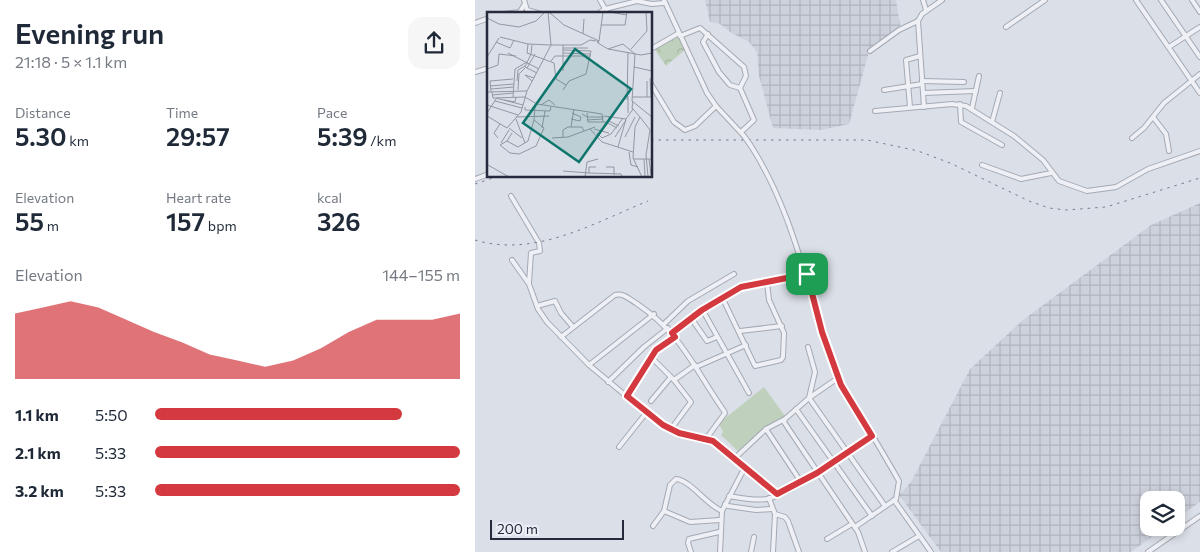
<!DOCTYPE html>
<meta charset="utf-8">
<style>
:root{--surface:#fff;--page:#f6f6f7;--text:#1f2937;--muted:#747a83;--accent:#d3393f}
body{margin:0;font-family:Commissioner,sans-serif;background:var(--page);color:var(--text);height:100vh;display:flex;flex-direction:column;font-size:19px;white-space:nowrap}
*{box-sizing:border-box;margin:0}
p{font-size:16px;color:var(--muted)}
.icon{flex:none;width:28px;height:28px;fill:none;stroke:currentColor;stroke-width:2;stroke-linecap:round;stroke-linejoin:round}
.map{position:relative;flex:1;overflow:hidden}
.panel{display:flex;flex-direction:column;background:var(--surface);width:475px}
.panel>*{flex:none}
.tools{position:absolute;left:665px;top:491px;display:grid;gap:10px}
.tools a{display:grid;place-items:center;width:45px;height:45px;border-radius:10px;background:var(--surface);box-shadow:0 2px 8px #0003;font-size:25px}
.scale{position:absolute;left:15px;bottom:12px;width:134px;box-sizing:border-box;padding-left:5px;border:2px solid #252b3d;border-top:0;font-size:14px;line-height:18px;white-space:nowrap;color:#252b3d;-webkit-text-stroke:4px #ebeef4;paint-order:stroke}
.pin{position:absolute;display:grid;place-items:center;width:42px;height:42px;color:#fff;margin:-21px;border-radius:10px;box-shadow:0 2px 8px #0006}
.round{display:grid;place-items:center;flex:none;width:52px;height:52px;border-radius:15px;background:var(--page)}
.summary{display:flex;align-items:center;justify-content:space-between;height:85px;padding:0 15px}
h1{font-size:28px;font-weight:600;line-height:38px}
.metrics{display:grid;grid-template-columns:repeat(3,1fr);gap:8px;height:85px;padding:5px 15px}
.metrics div{display:grid;align-content:center}
.metrics b{font-size:25px;font-weight:600}
.metrics small{font-size:14px;font-weight:400}
.metrics p{font-size:14px}
.chart{height:140px;padding:10px 15px}
.chart p{display:flex;justify-content:space-between}
.chart svg{width:100%;height:90px;margin-top:5px;fill:var(--accent);opacity:.7}
ul{padding:0 15px;list-style:none;font-size:16px}
li{display:grid;grid-template-columns:80px 60px 1fr;align-items:center;height:38px}
li i{height:12px;border-radius:6px;background:var(--accent)}
main{display:flex;flex:1;min-height:0}
.map>svg:first-child{display:block}
</style>
<main>
<section class="panel">
<div class="summary"><div><h1>Evening run</h1><p>21:18 · 5 × 1.1 km</p></div><a class="round"><svg class="icon" aria-label="share" viewBox="0 0 24 24"><path d="M12 15V3M7 8l5-5 5 5M5 13v7h14v-7"/></svg></a></div>
<div class="metrics">
<div><p>Distance</p><b>5.30<small> km</small></b></div>
<div><p>Time</p><b>29:57</b></div>
<div><p>Pace</p><b>5:39<small> /km</small></b></div>
</div>
<div class="metrics">
<div><p>Elevation</p><b>55<small> m</small></b></div>
<div><p>Heart rate</p><b>157<small> bpm</small></b></div>
<div><p>kcal</p><b>326</b></div>
</div>
<div class="chart"><p><span>Elevation</span>144–155 m</p>
<svg viewBox="0 0 160 44" preserveAspectRatio="none"><path d="M0 44V12L10 9L20 6L30 9L40 15L50 21L60 26L70 32L80 35L90 38L100 35L110 29L120 21L130 15L140 15L150 15L160 12V44z"/></svg>
</div>
<ul>
<li><b>1.1 km</b>5:50<i style="width:81%"></i></li>
<li><b>2.1 km</b>5:33<i style="width:100%"></i></li>
<li><b>3.2 km</b>5:33<i style="width:100%"></i></li>
</ul>
</section>
<div class="map">
<svg width="725" height="552" viewBox="0 0 725 552">
<defs>
<pattern id="industrial-grid" width="8" height="8" patternUnits="userSpaceOnUse" patternTransform="scale(1.25)"><rect width="8" height="8" fill="#cdd1dc"/><path d="M0 4h8M4 0v8" fill="none" stroke="#b0b4be"/></pattern>
<pattern id="park-crowns" width="20" height="18" patternUnits="userSpaceOnUse" patternTransform="scale(1.25)"><rect width="20" height="18" fill="#bfd1bc"/><path d="M2 6a3 3 0 1 1 6 0M12 15a3 3 0 1 1 6 0" fill="none" stroke="#a4b4a2"/></pattern>
</defs>
<rect width="100%" height="100%" fill="#dbdfe7"/>
<g fill="url(#industrial-grid)">
<path d="M230 0H421L426 31 398 47 394 52 374 124 346 130 298 128 284 76 282 52 274 42 255 32 245 24 235 22Z"/>
<path d="M725 203V502L701 519V500H674V528H689L656 552H466L424 495 436 482 495 369 548 320 676 225Z"/>
</g>
<path fill="url(#park-crowns)" d="M204 36 211 49 191 66 180 50Z"/>
<path fill="#bfd1bc" d="M289 387 310 416 265 453 246 435 248 432 244 423Z"/>
<g fill="none" stroke-linecap="round" stroke-linejoin="round">
<g stroke="#a4a9b4" stroke-width="6">
<g id="street">
<path d="M49 0 52 10 66 14"/>
<path d="M125 0 133 14"/>
<path d="M189 0 232 93 241 106 269 136"/>
<path d="M448 0 451 10"/>
<path d="M661 0 725 93"/>
<path d="M686 0 725 57"/>
<path d="M717 0 725 12"/>
<path d="M162 1 177 4 189 3"/>
<path d="M29 14 45 12 49 5"/>
<path d="M123 14 130 9 162 1"/>
<path d="M0 23 14 18"/>
<path d="M531 27 570 0"/>
<path d="M233 34 228 42 244 72 255 85 265 88"/>
<path d="M205 36 225 28 269 67 271 76 265 88 279 120 266 132"/>
<path d="M694 47 725 27"/>
<path d="M176 49 204 33"/>
<path d="M395 51 424 30 443 21"/>
<path d="M0 72 14 68"/>
<path d="M447 81 489 82"/>
<path d="M176 84 199 122 210 130 220 126 241 106"/>
<path d="M409 90 447 84"/>
<path d="M448 93 501 91"/>
<path d="M485 104 486 122 527 145"/>
<path d="M435 107 431 60 445 56"/>
<path d="M449 107 443 21 447 14 467 0"/>
<path d="M497 108 504 76"/>
<path d="M400 111 477 104 491 106 539 136 568 160 584 181 612 191 641 187 673 169 725 151"/>
<path d="M678 117 691 134 694 151"/>
<path d="M517 122 525 93"/>
<path d="M657 138 669 128 689 103 725 74"/>
<path d="M276 146C321 216 334 300 363 376 368 392 379 405 387 419 400 439 412 460 424 481L421 499 380 527"/>
<path d="M507 165 546 179 576 173"/>
<path d="M0 179 14 174"/>
<path d="M36 196 64 243 65 251 56 253 54 283"/>
<path d="M37 260 54 284 63 309 72 322 114 365 180 420 204 433 238 441 303 494"/>
<path d="M247 297 280 366 306 360 308 357 309 333 294 300 292 282"/>
<path d="M62 306 80 301 86 313 98 327"/>
<path d="M227 309 274 393"/>
<path d="M216 318 232 341 242 337"/>
<path d="M189 324 213 301 259 274"/>
<path d="M265 331 307 326"/>
<path d="M197 333 227 309 265 287 332 274"/>
<path d="M86 337 140 295C149 293 154 299 161 303 207 334 219 368 249 411L250 413 231 439"/>
<path d="M333 347 340 372 334 398 410 506"/>
<path d="M176 357 199 380 216 402 196 429"/>
<path d="M114 365 179 314"/>
<path d="M221 367 271 345"/>
<path d="M363 378 334 398 310 419 309 422 383 532 390 552"/>
<path d="M199 380 220 365"/>
<path d="M133 382 169 347 193 328"/>
<path d="M152 396 181 350 200 337"/>
<path d="M176 401 196 377"/>
<path d="M321 409 397 516"/>
<path d="M291 429 326 482"/>
<path d="M144 447 171 413"/>
<path d="M260 458 291 429 310 419"/>
<path d="M254 496C267 498 279 501 292 499 321 492 372 453 397 436"/>
<path d="M294 498 300 514 310 517 313 521 324 552"/>
<path d="M419 500 456 552"/>
<path d="M250 504 253 506 281 510 297 509"/>
<path d="M189 511 215 522 245 520"/>
<path d="M178 526 189 511 195 485 201 479C215 480 232 505 247 511"/>
<path d="M352 539 377 524"/>
<path d="M216 552 213 543 214 539 244 532"/>
<path d="M245 552 247 511 270 467"/>
<path d="M276 552 279 537"/>
<path d="M298 552 300 514"/>
<path d="M417 552 444 536"/>
<path d="M673 552 725 516"/>
</g>
</g>
<use href="#street" stroke="#eef0f5" stroke-width="4"/>
<g stroke="#747c91" stroke-width="1" stroke-dasharray="2.5 5" stroke-linecap="butt">
<path d="M176 140H392L443 151 475 163 554 201 574 208 591 210 631 207 725 178"/>
<path d="M0 184 24 176"/>
<path d="M0 240C60 258 119 223 173 201"/>
</g>
<g stroke="#a4a9b4" stroke-width="6" stroke-linecap="butt">
<path id="street-bridge" d="M269 136 276 146"/>
</g>
<use href="#street-bridge" stroke="#eef0f5" stroke-width="4"/>
</g>
<g fill="none" stroke-linecap="round" stroke-linejoin="round">
<g stroke="#fff" stroke-width="10">
<path id="route" d="M332 274 347 332 366 385 397 436 342 473 302 494 238 441 204 433 188 425 152 396 181 350 200 337 197 333 227 310 266 287Z"/>
</g>
<use href="#route" stroke="#d3393f" stroke-width="6"/>
</g>
<g transform="translate(12 12)">
<rect width="165" height="165" fill="#dbdfe7"/>
<path fill="none" stroke="#9297a3" stroke-width="1" d="M62 0 77 13 110 28M122 0 140 3M0 6 12 12 32 15 49 9 58 0M114 13H138L140 0M96 22 97 7M13 25 41 32 64 33 61 0M112 29 116 0M9 30 23 36 27 28M111 31 110 28 112 29 111 31 121 37 154 43 165 41M41 32 40 41 67 51 69 67 79 73M45 33 44 42 38 55 50 61M76 36H101M121 37 136 32 148 42 145 89 165 105M144 37 160 19 159 0M21 41 52 57M76 41 104 42M0 45 12 26M64 49 68 44H104M147 55 165 59M40 56 48 42M0 57 11 53 12 42 29 44M76 59V33M163 66 164 85M30 69 31 58 38 54M45 69 38 63 47 66M3 74 27 72M4 77 27 75M31 78 32 62 38 56M76 78 82 69 99 62 104 39 76 38M0 80 40 79 64 33H94L103 28 109 29M4 80 3 69 26 67M5 80 6 86 38 85 50 92 115 102 116 110M5 83 26 81M26 85 28 57 40 50M145 85H165M160 85V69M9 86 36 93M17 88 28 90 29 85M140 88 141 40M8 89 35 96M146 89 145 96 153 105 148 115 146 146 155 165M0 93 31 103M54 93 62 88 68 93M38 95V98L63 99 64 95M0 101 9 87M100 101 101 110H119L130 116M141 101V84M95 102 100 105H117M0 104 20 116 34 100 40 79M117 104 139 107 146 97M122 104V109L132 114M29 105 62 104M153 105 163 118 159 143 161 164M29 107 38 131M84 107 93 109 94 105 85 101M100 108 116 107M84 115 87 97M22 116 35 126M55 116 58 99M103 117 115 130 146 140M107 117 122 121M25 121 20 129 13 133 23 141 32 142 49 134 57 116 47 108 48 95M110 121 115 126 124 122 136 106M128 125 139 108M138 125 148 105M11 126 7 121 13 112M65 126 81 125 108 115M76 126V118L81 115H95L97 119M20 129 31 135 41 129 47 108M14 131 22 118M131 135 139 107M142 140 144 153 151 155M147 147H165M157 147 158 164M162 147 164 163M1 153 22 165M109 155H102V161L134 162 135 165M119 155H127V163M76 159 102 161M98 165 100 150 111 147"/>
<path fill="#0f766e" fill-opacity="0.15" stroke="#0f766e" stroke-width="2.5" d="M88 37 144 77 92 150 36 111Z"/>
<rect width="165" height="165" fill="none" stroke="#252b3d" stroke-width="2.5"/>
</g>
</svg>
<div class="tools">
<a><svg class="icon" aria-label="layers" viewBox="0 0 24 24"><path d="M12 4l9 5-9 5-9-5zM3 14l9 5 9-5"/></svg></a>
</div>
<div class="scale">200 m</div>
<div class="pin" style="left:332px;top:274px;background:#1e9e55"><svg class="icon" aria-label="arrive" viewBox="0 0 24 24"><path d="M6 21V4h12l-3 4 3 4H6"/></svg></div>
</div>
</main>
